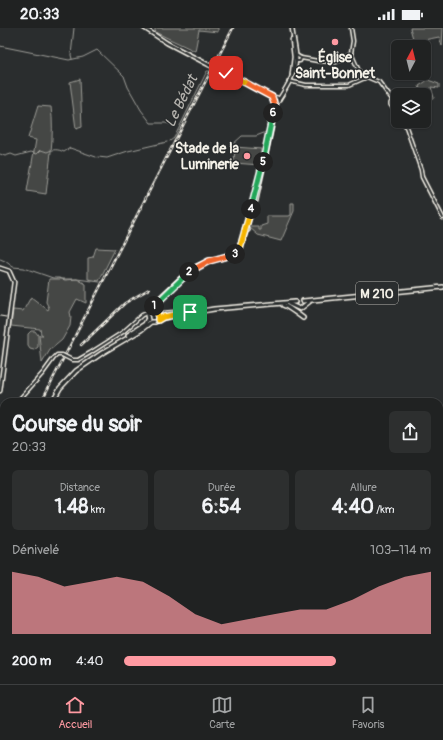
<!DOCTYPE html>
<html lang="fr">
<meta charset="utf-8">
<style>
:root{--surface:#202222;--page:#2d2f2f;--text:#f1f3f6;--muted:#a2a4a5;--line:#3d3f40;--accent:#ff9aa2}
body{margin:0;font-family:Pangolin,sans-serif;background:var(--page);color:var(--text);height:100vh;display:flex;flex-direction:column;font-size:15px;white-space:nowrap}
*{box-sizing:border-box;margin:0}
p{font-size:13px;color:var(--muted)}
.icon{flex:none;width:22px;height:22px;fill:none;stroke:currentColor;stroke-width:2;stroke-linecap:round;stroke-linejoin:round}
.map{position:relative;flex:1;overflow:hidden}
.panel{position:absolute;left:0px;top:370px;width:443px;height:286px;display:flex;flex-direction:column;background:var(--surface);border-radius:12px 12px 0 0;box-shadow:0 1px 3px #0004,0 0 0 1px var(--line)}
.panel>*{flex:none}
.needle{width:26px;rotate:7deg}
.fabs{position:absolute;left:391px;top:12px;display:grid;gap:8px}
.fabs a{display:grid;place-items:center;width:40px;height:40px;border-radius:6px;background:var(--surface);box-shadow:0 1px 3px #0004,0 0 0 1px var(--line);font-size:20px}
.pin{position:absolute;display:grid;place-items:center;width:34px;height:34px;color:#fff;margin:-17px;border-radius:8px;box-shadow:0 2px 6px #0006}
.km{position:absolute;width:20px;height:20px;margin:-10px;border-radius:50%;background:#222;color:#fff;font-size:11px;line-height:20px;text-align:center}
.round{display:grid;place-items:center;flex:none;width:42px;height:42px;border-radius:6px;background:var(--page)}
.overview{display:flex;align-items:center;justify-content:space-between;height:68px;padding:0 12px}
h1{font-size:22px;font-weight:700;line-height:30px}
.stats{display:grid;grid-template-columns:repeat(3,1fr);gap:6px;height:68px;padding:4px 12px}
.stats div{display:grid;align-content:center;border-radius:6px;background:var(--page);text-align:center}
.stats b{font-size:20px;font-weight:700}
.stats small{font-size:11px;font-weight:400}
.stats p{font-size:11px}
.chart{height:112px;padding:8px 12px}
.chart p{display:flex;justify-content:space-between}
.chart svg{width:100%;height:72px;margin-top:4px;fill:var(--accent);opacity:.7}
ul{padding:0 12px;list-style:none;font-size:13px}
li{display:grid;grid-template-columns:64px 48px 1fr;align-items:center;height:30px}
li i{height:10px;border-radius:5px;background:var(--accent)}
.status{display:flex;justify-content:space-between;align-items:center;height:28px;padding:0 20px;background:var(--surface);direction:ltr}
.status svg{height:11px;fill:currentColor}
.tabs{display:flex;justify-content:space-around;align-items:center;height:56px;border-top:1px solid var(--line);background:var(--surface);font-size:11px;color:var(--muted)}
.tabs a{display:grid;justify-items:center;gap:2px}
.tabs .current{color:var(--accent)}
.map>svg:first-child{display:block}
</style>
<div class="status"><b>20:33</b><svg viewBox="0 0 49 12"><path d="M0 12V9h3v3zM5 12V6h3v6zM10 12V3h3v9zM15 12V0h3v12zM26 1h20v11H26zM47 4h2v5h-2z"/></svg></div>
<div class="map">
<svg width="443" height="656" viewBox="0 0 443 656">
<rect width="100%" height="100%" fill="#2a2d2e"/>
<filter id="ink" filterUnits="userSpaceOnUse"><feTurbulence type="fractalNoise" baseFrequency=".025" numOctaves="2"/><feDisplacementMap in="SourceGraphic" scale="8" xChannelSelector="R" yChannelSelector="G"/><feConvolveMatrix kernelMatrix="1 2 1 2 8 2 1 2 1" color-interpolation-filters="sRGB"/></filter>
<g filter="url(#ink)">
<g fill="#444645" stroke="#9c9c96">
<path d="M155 0H218V4L199 2 195 23 157 5 155 3Z"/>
<path d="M410 0H443L442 18 439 9 414 14Z"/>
<path d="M80 51 82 99 76 101 70 54Z"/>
<path d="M428 52 439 56V60L431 59 434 70H424L419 58Z"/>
<path d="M38 78 51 79C55 108 49 137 46 166L27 163 36 112 28 110Z"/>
<path d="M235 119 261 121 260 137 234 135Z"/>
<path d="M291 175H294V183L281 213 258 207 249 199H259V202H261V198L267 196V188H289L291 187Z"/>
<path d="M96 220 115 221 99 253 88 251V230L93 229Z"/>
<path d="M49 251H77L86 256V275L77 271 70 284 71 289 70 298 62 312 50 322 42 335 39 307H43L41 306 40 301 11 298 13 282 23 283 31 269 48 282 49 280 46 274Z"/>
<path d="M31 303H35L38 307V319L34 322 30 321 28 318V306Z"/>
<path d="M0 474 4 475V569L0 587Z"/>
</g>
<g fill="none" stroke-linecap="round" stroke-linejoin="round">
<g stroke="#9f9f9a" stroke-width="1">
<path d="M0 18 69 32 83 29 97 22 124 48 128 59 141 82 151 95H166L176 98"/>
<path d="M72 31 71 27 74 0"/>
<path d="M170 113 174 110 207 43H209"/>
<path d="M232 117 242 108H256L269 103"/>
<path d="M0 126 5 128 11 126 16 128 31 124 37 126 41 122 47 124C53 121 58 121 64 124L70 120 96 129"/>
<path d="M98 129 107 130 128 123 167 114"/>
<path d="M0 231 5 233 13 239 24 240 53 250H59L65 252 77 251 100 254"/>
</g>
<g stroke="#f4f1e8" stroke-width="5">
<g id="tertiary">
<path d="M351 0 353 13 351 25 362 50"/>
<path d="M301 30 318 33 336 34 351 25"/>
<path d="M296 33H300L301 30 296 27"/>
<path d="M289 53 306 57H349L367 49 379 54 394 74"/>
<circle cx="393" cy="76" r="2.5"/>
<path d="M404 93 421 142 422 149 443 190"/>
<path d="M72 332H78L90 325 123 304 142 287 147 285"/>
<path d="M17 374 43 345 54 330 57 327H62"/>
<path d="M0 403 4 395"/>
</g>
</g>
<g stroke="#f4f1e8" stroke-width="5.5">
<g id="secondary">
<path d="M144 0 167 15 209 37"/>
<path d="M292 12 294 29 292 46"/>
<path d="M226 45 271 69 273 72"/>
<path d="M270 67 276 70"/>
<circle cx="276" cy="72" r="2.5"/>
<path d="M278 73C287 59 298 42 296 26 295 17 293 9 292 0"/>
<path d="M256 173 277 74"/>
<path d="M247 200 248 202 246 203 245 201Z"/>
<path d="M245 201 254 174"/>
<path d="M0 240 9 243 14 254 0 363"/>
<path d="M150 283 153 276 183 248 197 238 209 233 234 226 240 220 246 203"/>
<path d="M439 382 443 381"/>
<path d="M439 397 443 392"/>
<path d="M8 656 9 652"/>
<path d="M322 656 323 652"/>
</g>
</g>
<g stroke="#f4f1e8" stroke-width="6">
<g id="primary">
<path d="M303 273 443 259"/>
<path d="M289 276 300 281 309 274"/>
<path d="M283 277C287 278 299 287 303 290"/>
<path d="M158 286 189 283"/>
<path d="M148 292 147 287 149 283H155L158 286"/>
<path d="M128 307 145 296 147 292"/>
<path d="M52 374 60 360 76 343 102 325 141 302 151 294H155L161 290 214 281 295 274"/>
<path d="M0 465H4"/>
<path d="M0 468 4 469"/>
</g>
</g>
<g stroke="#f4f1e8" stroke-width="6">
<g id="motorway">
<path d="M439 422 443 414"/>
<path d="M439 467 443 459"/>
<path d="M439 474 443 466"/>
<path d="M439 475 443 482"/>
<path d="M439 501 443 502"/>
<path d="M439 534 443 533"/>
<path d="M439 538H443"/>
<path d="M342 656 344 652"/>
<path d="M346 656 347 652"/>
</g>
</g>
<use href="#tertiary" stroke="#2a2d2e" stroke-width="2"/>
<use href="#secondary" stroke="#2a2d2e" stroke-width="2.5"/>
<use href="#primary" stroke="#2a2d2e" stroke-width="3"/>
<use href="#motorway" stroke="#2a2d2e" stroke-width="3.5"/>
<path stroke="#f4f1e8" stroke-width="1" d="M0 288 6 289"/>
<g stroke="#f4f1e8" stroke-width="2.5">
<g id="rail">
<path d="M81 317 125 275 149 261"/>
<path d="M41 374 233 0"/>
<path d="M0 453 4 445"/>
</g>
</g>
<use href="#rail" stroke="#2a2d2e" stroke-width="1" stroke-dasharray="3" stroke-linecap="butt"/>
<g stroke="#f4f1e8" stroke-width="5" stroke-linecap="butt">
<path id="tertiary-bridge" d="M62 327 72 332"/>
</g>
<g stroke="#f4f1e8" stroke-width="5.5" stroke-linecap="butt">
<path id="secondary-bridge" d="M209 37 226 45"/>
</g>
<use href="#tertiary-bridge" stroke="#2a2d2e" stroke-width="2"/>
<use href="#secondary-bridge" stroke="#2a2d2e" stroke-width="2.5"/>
</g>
</g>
<g fill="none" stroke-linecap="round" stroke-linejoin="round" filter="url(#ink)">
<g stroke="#fff" stroke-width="8">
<path id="split-1" d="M154 278 155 283 158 287V292L163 289 190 284"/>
</g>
<g stroke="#fff" stroke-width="8">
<path id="split-2" d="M154 278 189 244"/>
</g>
<g stroke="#fff" stroke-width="8">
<path id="split-3" d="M189 244 209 233 235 226"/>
</g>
<g stroke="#fff" stroke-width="8">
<path id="split-4" d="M235 226 240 220 251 181"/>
</g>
<g stroke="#fff" stroke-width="8">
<path id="split-5" d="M251 181 263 134"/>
</g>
<g stroke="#fff" stroke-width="8">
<path id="split-6" d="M263 134 273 85"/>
</g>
<g stroke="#fff" stroke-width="8">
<path id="split-7" d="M244 54 272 69 275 78 273 85"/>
</g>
<g stroke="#fff" stroke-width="8">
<path id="split-8" d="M226 45 244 54"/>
</g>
<use href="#split-1" stroke="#f5b400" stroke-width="5"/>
<use href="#split-2" stroke="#22a559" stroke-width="5"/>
<use href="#split-3" stroke="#f0652b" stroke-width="5"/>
<use href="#split-4" stroke="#f5b400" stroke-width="5"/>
<use href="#split-5" stroke="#22a559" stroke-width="5"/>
<use href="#split-6" stroke="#22a559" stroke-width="5"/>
<use href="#split-7" stroke="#f0652b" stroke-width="5"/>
<use href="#split-8" stroke="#f5b400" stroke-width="5"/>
</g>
<g fill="#ff9aa2" stroke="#2a2d2e" stroke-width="1.5">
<circle cx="335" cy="14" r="4"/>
<circle cx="247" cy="128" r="4"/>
</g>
<g text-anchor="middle" stroke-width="3" stroke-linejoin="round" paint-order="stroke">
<rect fill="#2a2d2e" stroke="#b7b6b0" stroke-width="1" x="356" y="254" width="42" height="22" rx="3"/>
<g font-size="13" font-weight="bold" fill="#f4f1e8">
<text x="377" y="270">M 210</text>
</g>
<g font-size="14" font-weight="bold" fill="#f4f1e8" stroke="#2a2d2e">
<text x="335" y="34">Église<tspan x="335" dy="16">Saint-Bonnet</tspan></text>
<text x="239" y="125" text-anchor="end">Stade de la<tspan x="239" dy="16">Luminerie</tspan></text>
</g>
<g font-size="15" font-style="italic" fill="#b5b3ae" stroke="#2a2d2e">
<text transform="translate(181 73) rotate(-64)" y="5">Le Bédat</text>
</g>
</g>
</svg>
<div class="fabs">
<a><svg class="needle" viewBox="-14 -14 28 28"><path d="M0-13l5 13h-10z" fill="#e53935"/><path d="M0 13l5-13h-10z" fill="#a2a4a5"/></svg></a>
<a><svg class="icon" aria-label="layers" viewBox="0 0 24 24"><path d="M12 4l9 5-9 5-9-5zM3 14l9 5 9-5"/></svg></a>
</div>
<div class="pin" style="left:190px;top:284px;background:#1e9e55"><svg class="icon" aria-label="arrive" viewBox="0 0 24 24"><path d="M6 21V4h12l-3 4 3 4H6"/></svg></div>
<div class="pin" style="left:226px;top:45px;background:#d93025"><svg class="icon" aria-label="check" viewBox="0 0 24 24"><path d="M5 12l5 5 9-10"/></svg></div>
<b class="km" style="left:154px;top:278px">1</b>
<b class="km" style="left:189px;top:244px">2</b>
<b class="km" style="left:235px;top:226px">3</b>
<b class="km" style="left:251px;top:181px">4</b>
<b class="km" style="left:263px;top:134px">5</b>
<b class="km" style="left:273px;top:85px">6</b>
<section class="panel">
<div class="overview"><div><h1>Course du soir</h1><p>20:33</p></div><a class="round"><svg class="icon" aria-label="share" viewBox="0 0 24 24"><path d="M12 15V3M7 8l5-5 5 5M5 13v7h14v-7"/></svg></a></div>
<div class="stats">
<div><p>Distance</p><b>1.48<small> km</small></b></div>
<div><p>Durée</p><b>6:54</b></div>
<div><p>Allure</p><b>4:40<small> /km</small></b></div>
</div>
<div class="chart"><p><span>Dénivelé</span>103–114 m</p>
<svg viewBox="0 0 160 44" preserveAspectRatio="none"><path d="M0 44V6L10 9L20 15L30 12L40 9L50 12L60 21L70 32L80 38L90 35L100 32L110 29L120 29L130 23L140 15L150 9L160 6V44z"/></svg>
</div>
<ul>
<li><b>200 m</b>4:40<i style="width:69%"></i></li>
</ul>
</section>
</div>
<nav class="tabs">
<a class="current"><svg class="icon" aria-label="home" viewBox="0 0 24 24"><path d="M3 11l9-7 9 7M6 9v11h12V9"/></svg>Accueil</a>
<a><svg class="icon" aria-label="map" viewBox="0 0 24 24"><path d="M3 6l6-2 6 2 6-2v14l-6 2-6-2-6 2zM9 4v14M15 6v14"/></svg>Carte</a>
<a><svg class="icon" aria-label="saved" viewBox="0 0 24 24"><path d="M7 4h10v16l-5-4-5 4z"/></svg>Favoris</a>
</nav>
